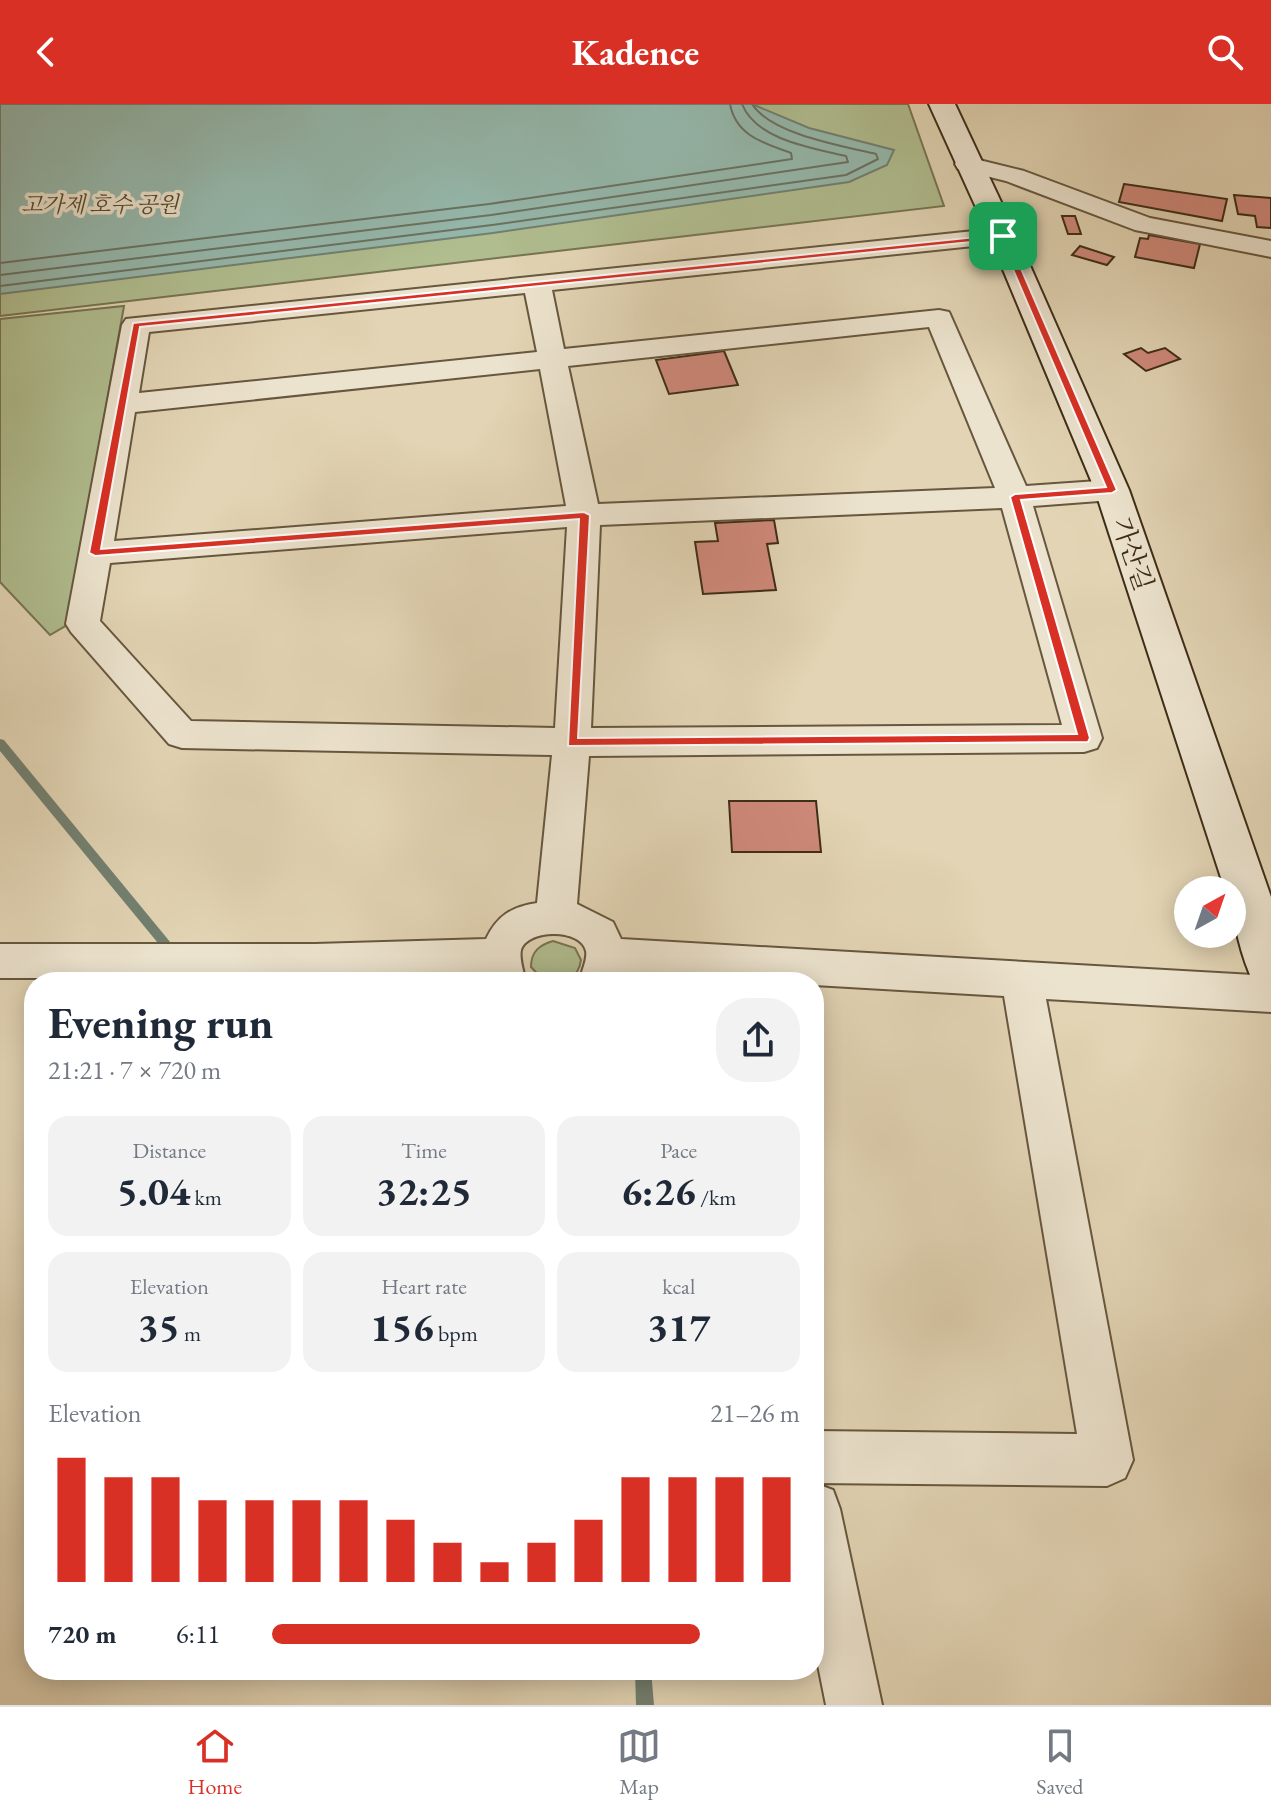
<!DOCTYPE html>
<meta charset="utf-8">
<style>
:root{--surface:#fff;--page:#f2f2f3;--text:#1f2937;--muted:#747a83;--line:#e0e1e3;--accent:#d93025}
body{margin:0;font-family:"EB Garamond","Noto Serif KR",serif;background:var(--page);color:var(--text);height:100vh;display:flex;flex-direction:column;font-size:30px;white-space:nowrap}
*{box-sizing:border-box;margin:0}
p{font-size:26px;color:var(--muted)}
.icon{flex:none;width:44px;height:44px;fill:none;stroke:currentColor;stroke-width:2;stroke-linecap:round;stroke-linejoin:round}
.map{position:relative;flex:1;overflow:hidden}
.drawer{position:absolute;left:24px;top:868px;width:800px;height:708px;display:flex;flex-direction:column;background:var(--surface);border-radius:32px;box-shadow:0 4px 20px #0003}
.drawer>*{flex:none}
.needle{width:52px;rotate:40deg}
.fabs{position:absolute;left:1174px;top:772px;display:grid;gap:16px}
.fabs a{display:grid;place-items:center;width:72px;height:72px;border-radius:50%;background:var(--surface);box-shadow:0 4px 20px #0003;font-size:40px}
.pin{position:absolute;display:grid;place-items:center;width:68px;height:68px;color:#fff;margin:-34px;border-radius:16px;box-shadow:0 4px 12px #0006}
.round{display:grid;place-items:center;flex:none;width:84px;height:84px;border-radius:32px;background:var(--page)}
.overview{display:flex;align-items:center;justify-content:space-between;height:136px;padding:0 24px}
h1{font-size:44px;font-weight:700;line-height:60px}
.metrics{display:grid;grid-template-columns:repeat(3,1fr);gap:12px;height:136px;padding:8px 24px}
.metrics div{display:grid;align-content:center;border-radius:20px;background:var(--page);text-align:center}
.metrics b{font-size:40px;font-weight:700}
.metrics small{font-size:22px;font-weight:400}
.metrics p{font-size:22px}
.chart{height:224px;padding:16px 24px}
.chart p{display:flex;justify-content:space-between}
.chart svg{width:100%;height:144px;margin-top:8px;stroke:var(--accent);stroke-width:6}
ul{padding:0 24px;list-style:none;font-size:26px}
li{display:grid;grid-template-columns:128px 96px 1fr;align-items:center;height:60px}
li i{height:20px;border-radius:10px;background:var(--accent)}
header{display:flex;justify-content:space-between;align-items:center;height:104px;padding:0 24px;background:var(--accent);color:#fff;font-size:36px;font-weight:700}
.dock{display:flex;justify-content:space-around;align-items:center;height:112px;border-top:2px solid var(--line);background:var(--surface);font-size:22px;color:var(--muted)}
.dock a{display:grid;justify-items:center;gap:4px}
.dock .current{color:var(--accent)}
.map>svg:first-child{display:block}
</style>
<header><svg class="icon" aria-label="back" viewBox="0 0 24 24"><path d="M15 5l-7 7 7 7"/></svg>Kadence<svg class="icon" aria-label="search" viewBox="0 0 24 24"><circle cx="10" cy="10" r="6"/><path d="M15 15l6 6"/></svg></header>
<div class="map">
<svg width="1271" height="1601" viewBox="0 0 1271 1601">
<rect width="100%" height="100%" fill="#e2d4b4"/>
<filter id="stains"><feTurbulence type="fractalNoise" baseFrequency=".0025" numOctaves="4"/><feColorMatrix values="0 0 0 0 .2 0 0 0 0 .09 0 0 0 0 .02 0 0 0 .5 -.17"/></filter>
<radialGradient id="worn" r=".72"><stop offset=".6" stop-color="#630" stop-opacity="0"/><stop offset="1" stop-color="#630" stop-opacity=".3"/></radialGradient>
<g fill="#b0bd8f" stroke="#777553" stroke-width="2">
<path d="M0 0H908L944 102 0 212Z"/>
<path d="M124 202 67 521 50 531 0 478V215Z"/>
<path d="M553 837 575 844 581 856C578 877 564 878 545 878L531 863C531 848 539 841 553 837Z"/>
</g>
<path fill="#95b8ac" stroke="#728070" stroke-width="2" d="M0 0H752L809 24 894 46 887 61 849 78 493 129 0 190Z"/>
<g fill="none" stroke-linecap="round" stroke-linejoin="round">
<g stroke="#6a7262" stroke-width="2">
<path d="M0 159 489 100 792 55 791 49C764 39 736 32 730 0"/>
<path d="M0 171 491 111 848 58 846 52C812 44 756 36 742 0"/>
<path d="M0 182 492 121 846 71 878 55 876 50C842 42 771 30 752 0"/>
</g>
<g fill="#728070" fill-rule="evenodd">
<path d="M0 635 4 636 203 878H190L0 647Z"/>
<path d="M635 1566H651L654 1601H636Z"/>
</g>
</g>
<g fill="#cf897a" stroke="#3e2d17" stroke-width="2">
<path d="M1124 80 1227 95 1222 117 1119 98Z"/>
<path d="M1234 91 1271 94V124L1257 123 1255 112 1238 110Z"/>
<path d="M1062 112H1075L1081 130H1068Z"/>
<path d="M1149 131 1200 140 1194 164 1135 153 1140 134 1148 135Z"/>
<path d="M1080 142 1114 153 1107 161 1072 151Z"/>
<path d="M1141 244 1148 249 1165 244 1180 255 1146 267 1124 250Z"/>
<path d="M724 247 738 281 669 290 656 256Z"/>
<path d="M774 416 778 439 767 440 776 486 703 490 695 438 718 437 715 419Z"/>
<path d="M729 697H816L821 748H732Z"/>
</g>
<g fill="none" stroke-linecap="round" stroke-linejoin="round">
<g stroke="#67573e" stroke-width="4">
<g id="street">
<path d="M967 53 1024 67 1150 114 1271 137V153L1135 126 1006 77 958 65 955 60 958 55Z"/>
<path d="M1003 124 1012 126 1016 132 1012 138 552 186 564 245 939 206 949 208 1026 382 1112 376 1123 379 1128 386 1123 393 1112 396 1033 402 1102 634 1097 644 1084 648 589 652 577 800 613 818 621 835 1271 872V908L1046 895 1133 1356 1125 1374 1107 1382 814 1379 833 1386 840 1405 882 1601H826L814 1541V1327L1077 1330 1004 892 814 881V878L623 869 620 878H580C580 869 588 856 586 847 581 824 527 825 521 846 519 855 524 869 526 878H484L483 870 315 874H0V840H315L486 835C497 812 511 803 537 799L552 651 182 644 169 640 71 528 66 520 122 221 126 215ZM525 189 537 248 139 289 149 228ZM929 223 995 384 598 400 568 262ZM540 265 566 402 114 437 135 308ZM1002 404 1062 621 591 624 600 421ZM567 423 555 624 191 617 100 517 110 459Z"/>
</g>
</g>
<g stroke="#3e2d17" stroke-width="4">
<path id="secondary" d="M929 0H955L1017 132 1129 386 1271 793V887L1255 882C1241 853 1232 817 1232 786H1225L1095 386 989 132Z"/>
</g>
<use href="#street" fill="#ece3ce" fill-rule="evenodd"/>
<use href="#secondary" fill="#ece3ce" fill-rule="evenodd"/>
</g>
<path fill="#d93025" stroke="#fff" stroke-width="2" fill-rule="evenodd" d="M1006 130 1117 386 1112 389 1021 396 1090 634 1088 638 568 642 579 415 95 452 89 449 133 219ZM1000 135 1106 383 1015 390 1010 393 1077 630 578 634 590 411 584 408 101 445 140 223Z"/>
<g text-anchor="middle" stroke-width="7" stroke-linejoin="round" paint-order="stroke">
<g font-size="22" font-style="italic" fill="#554a2f" stroke="#ece3ce">
<text x="100" y="108">고가제 호수 공원</text>
</g>
<g font-size="26" fill="#3e2d17" stroke="#ece3ce">
<text transform="translate(1133 450) rotate(71)" y="9">가산길</text>
</g>
</g>
<rect width="100%" height="100%" filter="url(#stains)"/>
<rect width="100%" height="100%" fill="url(#worn)"/>
</svg>
<div class="fabs">
<a><svg class="needle" viewBox="-14 -14 28 28"><path d="M0-13l5 13h-10z" fill="#e53935"/><path d="M0 13l5-13h-10z" fill="#747a83"/></svg></a>
</div>
<div class="pin" style="left:1003px;top:132px;background:#1e9e55"><svg class="icon" aria-label="arrive" viewBox="0 0 24 24"><path d="M6 21V4h12l-3 4 3 4H6"/></svg></div>
<section class="drawer">
<div class="overview"><div><h1>Evening run</h1><p>21:21 · 7 × 720 m</p></div><a class="round"><svg class="icon" aria-label="share" viewBox="0 0 24 24"><path d="M12 15V3M7 8l5-5 5 5M5 13v7h14v-7"/></svg></a></div>
<div class="metrics">
<div><p>Distance</p><b>5.04<small> km</small></b></div>
<div><p>Time</p><b>32:25</b></div>
<div><p>Pace</p><b>6:26<small> /km</small></b></div>
</div>
<div class="metrics">
<div><p>Elevation</p><b>35<small> m</small></b></div>
<div><p>Heart rate</p><b>156<small> bpm</small></b></div>
<div><p>kcal</p><b>317</b></div>
</div>
<div class="chart"><p><span>Elevation</span>21–26 m</p>
<svg viewBox="0 0 160 44" preserveAspectRatio="none"><path d="M5 44V6M15 44V12M25 44V12M35 44V19M45 44V19M55 44V19M65 44V19M75 44V25M85 44V32M95 44V38M105 44V32M115 44V25M125 44V12M135 44V12M145 44V12M155 44V12"/></svg>
</div>
<ul>
<li><b>720 m</b>6:11<i style="width:81%"></i></li>
</ul>
</section>
</div>
<nav class="dock">
<a class="current"><svg class="icon" aria-label="home" viewBox="0 0 24 24"><path d="M3 11l9-7 9 7M6 9v11h12V9"/></svg>Home</a>
<a><svg class="icon" aria-label="map" viewBox="0 0 24 24"><path d="M3 6l6-2 6 2 6-2v14l-6 2-6-2-6 2zM9 4v14M15 6v14"/></svg>Map</a>
<a><svg class="icon" aria-label="saved" viewBox="0 0 24 24"><path d="M7 4h10v16l-5-4-5 4z"/></svg>Saved</a>
</nav>
